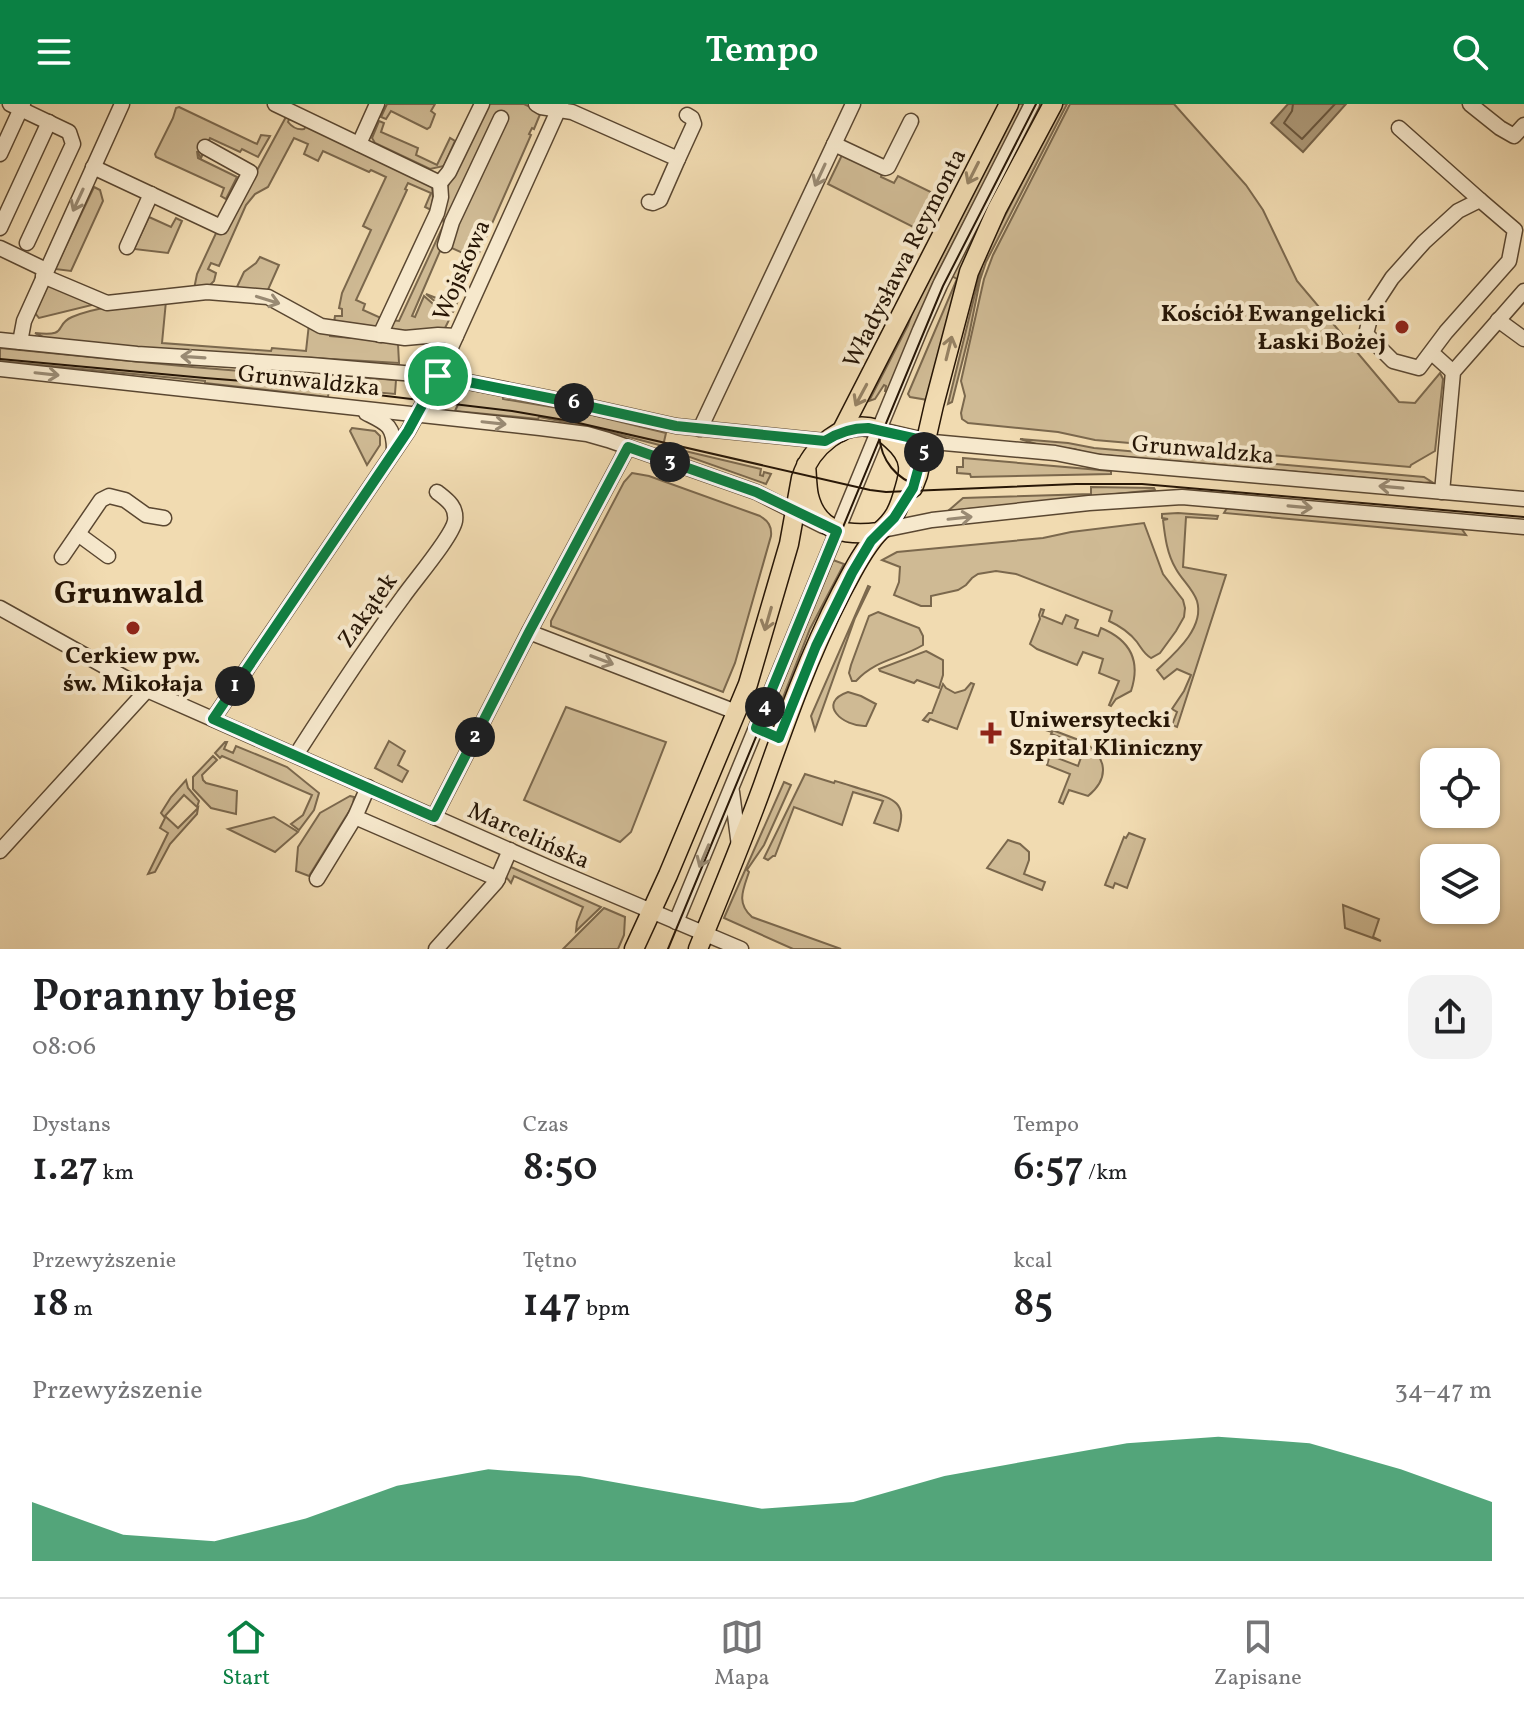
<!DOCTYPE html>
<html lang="pl">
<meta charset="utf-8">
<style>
:root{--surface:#fff;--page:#f2f2f2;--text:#202124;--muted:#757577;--line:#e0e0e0;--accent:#0b8043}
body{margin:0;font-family:Vollkorn,serif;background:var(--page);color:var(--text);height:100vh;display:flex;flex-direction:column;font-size:30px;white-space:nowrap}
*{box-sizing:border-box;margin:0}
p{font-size:26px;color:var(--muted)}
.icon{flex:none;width:44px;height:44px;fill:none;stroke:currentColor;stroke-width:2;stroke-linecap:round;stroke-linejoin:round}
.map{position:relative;height:845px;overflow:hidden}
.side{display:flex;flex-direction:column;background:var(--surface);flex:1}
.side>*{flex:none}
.tools{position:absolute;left:1420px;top:644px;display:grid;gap:16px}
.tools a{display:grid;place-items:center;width:80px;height:80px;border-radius:16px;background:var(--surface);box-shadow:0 2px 6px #0004;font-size:40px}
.pin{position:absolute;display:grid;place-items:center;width:68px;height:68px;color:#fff;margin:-34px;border:4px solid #fff;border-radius:50%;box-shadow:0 2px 8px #0007}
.km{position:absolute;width:40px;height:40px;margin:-20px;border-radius:50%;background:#222;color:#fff;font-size:22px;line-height:40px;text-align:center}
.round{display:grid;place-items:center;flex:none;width:84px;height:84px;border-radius:24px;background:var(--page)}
.summary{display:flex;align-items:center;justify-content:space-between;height:136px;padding:0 32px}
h1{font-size:44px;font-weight:600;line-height:60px}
.metrics{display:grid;grid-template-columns:repeat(3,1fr);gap:12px;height:136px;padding:8px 32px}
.metrics div{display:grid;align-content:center}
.metrics b{font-size:40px;font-weight:600}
.metrics small{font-size:22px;font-weight:400}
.metrics p{font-size:22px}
.chart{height:224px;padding:16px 32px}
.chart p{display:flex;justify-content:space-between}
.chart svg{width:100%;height:144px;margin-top:8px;fill:var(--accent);opacity:.7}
header{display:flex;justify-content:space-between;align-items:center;height:104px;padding:0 32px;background:var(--accent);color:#fff;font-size:36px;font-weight:600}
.dock{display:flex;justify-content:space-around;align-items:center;height:112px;border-top:2px solid var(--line);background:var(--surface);font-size:22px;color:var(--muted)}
.dock a{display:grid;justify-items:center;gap:4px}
.dock .on{color:var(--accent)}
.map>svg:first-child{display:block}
</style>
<header><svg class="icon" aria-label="menu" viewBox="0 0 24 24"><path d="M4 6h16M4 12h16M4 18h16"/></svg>Tempo<svg class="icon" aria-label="search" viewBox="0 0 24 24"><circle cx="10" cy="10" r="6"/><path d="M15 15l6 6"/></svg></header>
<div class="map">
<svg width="1524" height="845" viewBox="0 0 1524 845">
<rect width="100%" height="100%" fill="#f1dbb1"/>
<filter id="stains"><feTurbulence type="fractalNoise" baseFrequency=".0025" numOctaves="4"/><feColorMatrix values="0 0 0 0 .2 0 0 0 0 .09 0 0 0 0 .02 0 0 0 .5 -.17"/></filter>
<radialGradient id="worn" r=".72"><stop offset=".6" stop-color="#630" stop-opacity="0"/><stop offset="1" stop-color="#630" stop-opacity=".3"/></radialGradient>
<g fill="#cfba94" stroke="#7b684d" stroke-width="2">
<path d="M387 0H435L431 7 435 10 430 23 427 25 391 7 386 15 381 13Z"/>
<path d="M485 0H524L541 8 534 25 532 24 529 30 531 31 453 208 449 209 426 190 454 201 459 190 455 188 466 164 469 166 474 154 443 140 412 212 415 213 424 192 448 213 449 216 444 226 385 228 391 216 399 217 444 120C434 94 473 27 485 0Z"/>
<path d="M1016 0H1025L936 172 888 288 885 287 886 282 884 281 875 295 869 297 908 221 917 194Z"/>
<path d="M1039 0H1041L979 122 965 159 928 296 910 293 908 290 957 175 950 171Z"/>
<path d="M1062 0H1067L986 158 980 176 969 231 952 298 948 300 984 153Z"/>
<path d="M1070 0H1174L1246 81 1263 106 1297 177 1399 298 1415 299 1440 269 1443 275 1435 347 1411 361 1410 363 1095 336 1058 328 968 319 962 315 961 309 965 292 961 277 984 175 993 151Z"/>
<path d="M179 3 257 40 261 31 270 32 258 53 242 45 240 48 210 34 201 54 197 47 198 54 237 73 226 95 221 92 224 84 156 53 155 50 173 14 176 4Z"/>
<path d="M287 11 290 13 288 18C292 23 298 26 304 25L307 21 432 82 433 94 431 106 425 103 431 89 408 79 405 85 407 86 356 196 365 200 363 206 381 214 376 225 334 218 335 212H342V205L339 204 342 189 371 126 363 122 386 73 371 66 369 68 323 47 318 57 304 50 308 40 294 34 268 83 255 90 246 101 219 162 211 159 208 165 216 169 214 177 208 183 194 185 197 170 217 127 223 129Z"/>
<path d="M379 17 384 19 381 28 418 44 416 51 437 61 450 34 455 37 444 62 430 65 375 39 372 34Z"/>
<path d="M844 47 882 69 881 73 894 79 898 72 945 95 927 130 828 80Z"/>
<path d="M94 83 100 86 103 97 71 167 55 165Z"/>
<path d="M149 113 171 123 176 114 182 117 168 149 134 145Z"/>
<path d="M260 153 279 161 267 188 236 185 244 168 256 159Z"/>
<path d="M49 179 96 200 39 214 35 209Z"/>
<path d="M166 197 162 239 271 247 272 244 306 247 309 220 330 228V232L351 234 352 230 398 240 399 259 145 244 45 234 35 229C70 233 53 221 72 213 101 201 135 200 166 197Z"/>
<path d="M0 244 192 263 304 272 305 269 396 276 395 290 329 284 328 293 205 279V277L0 257Z"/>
<path d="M465 285 503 292V295L576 307 666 329 663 342 591 323 539 313 538 315 455 307Z"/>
<path d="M352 324 375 327 380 332V341L367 361 350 327Z"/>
<path d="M1020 335 1068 339 1094 344 1424 373 1432 378 1424 379 1091 350 1074 345 1046 343Z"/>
<path d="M668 343 761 365 760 371 763 372 764 368 771 370 766 380 667 345Z"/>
<path d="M963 354 1111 367V370L971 373 970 370 957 369V363H963Z"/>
<path d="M632 369 649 372 760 412C768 417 772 422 771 432L735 559 723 588 551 522V517L624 378Z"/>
<path d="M1091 383 1154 384 1155 386 948 407 963 394 1091 390Z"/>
<path d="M1227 404 1461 424 1466 431 1224 409Z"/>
<path d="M1178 409 1218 412 1217 415 1186 413 1183 463 1226 471 1177 623 1172 621 1177 608 1172 605 1184 587 1191 571 1177 565 1164 575 1157 566C1174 550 1205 524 1197 497 1193 485 1182 476 1176 465 1167 450 1165 433 1163 416L1168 415 1162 414V410Z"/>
<path d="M1144 419 1163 470 1183 496 1185 504 1184 513 1176 527 1160 549 1151 554C1144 550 1142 545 1137 538 1130 529 1120 522 1109 517L1112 507 1016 470 996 467 978 470 972 474 966 481 958 486 931 492V502H921L894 491 899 478 900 463 882 456 897 448 1043 434 1071 428Z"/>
<path d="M833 456 844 460 810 525 771 624 768 623 767 617Z"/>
<path d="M868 482 870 483 855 514 815 626 811 612Z"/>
<path d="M1041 505 1044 506 1042 512 1062 520 1066 511 1078 516 1075 524 1098 532 1101 524C1130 536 1141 557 1131 587L1116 595 1111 602 1109 601 1119 577 1099 569 1103 555 1083 548 1077 561 1037 545 1030 540 1040 515 1039 511Z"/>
<path d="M878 508 919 524 923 532V541C900 555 876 555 856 577H852L849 569 851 561 869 512Z"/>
<path d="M926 547 943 556V571L939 584 917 576 914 579 880 567 879 565Z"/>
<path d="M971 579 974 580 957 625 930 615 928 618 923 616 929 609H932L943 580 946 584 955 589 965 586Z"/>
<path d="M848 588 861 592 876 600 866 622C843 623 816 599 848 588Z"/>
<path d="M566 603 666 638 631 728 620 738 524 696Z"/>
<path d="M1034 619 1084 638C1107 653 1110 674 1088 692L1069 686 1063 700 1059 698 1070 670 1047 661 1050 651 1078 662 1085 642 1051 630 1052 628 1033 622Z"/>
<path d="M389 637 405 647 398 661 408 667 402 678 375 664Z"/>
<path d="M225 638H227L224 645 233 649 236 642 287 663 319 689 314 706 299 726 291 720 303 711 312 691 222 652 220 654 215 649Z"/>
<path d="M213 652 217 656 202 671 203 676 206 679 237 687 236 710 211 704 193 685V673Z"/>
<path d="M805 670 834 679 835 677C846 680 857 684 868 687 891 694 909 698 898 727L874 719 883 697 853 688 842 721 794 703 775 752H773L768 756 764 754Z"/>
<path d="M186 676 188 684 199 697 197 703 184 691 165 712 178 724 198 704 197 710 170 740 155 768 148 770 168 729 160 724 165 714 161 709 171 693Z"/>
<path d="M784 678 791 681 764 741 747 766 749 768C743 786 736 799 752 813L841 845H793L724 814Z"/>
<path d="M350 692 354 693 353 701 309 772 296 767 298 743 320 709Z"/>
<path d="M274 713 298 728 275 748 228 725Z"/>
<path d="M1129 729 1145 735 1127 784 1115 779 1113 784 1105 781 1124 733 1126 734Z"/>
<path d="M1008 736 1020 740 1029 748V756L1024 770 1045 778 1042 786 987 764Z"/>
<path d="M511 763 601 803 576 827 577 818 583 803 514 772 511 779 506 773 507 767Z"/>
<path d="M1343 801 1379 815 1373 833 1381 837 1345 824Z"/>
<path d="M604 804 625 813 624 831 618 845H563Z"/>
</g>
<path fill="#ac9877" stroke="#77644a" stroke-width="2" d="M1288 0H1346L1303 48 1271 19Z"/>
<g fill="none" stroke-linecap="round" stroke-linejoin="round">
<path stroke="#6a573e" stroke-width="2" d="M1293 0 1292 7 1284 19 1302 35 1335 0"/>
<g stroke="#5a4731" stroke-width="17">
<g id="minor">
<path d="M10 0 69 28 73 40 27 139"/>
<path d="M275 0 440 79"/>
<path d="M536 0 541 3 572 8 678 55 694 20 692 14 687 11"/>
<path d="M1470 0 1500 24 1514 32 1524 21"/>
<path d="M1399 24 1480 96"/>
<path d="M359 40 377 0"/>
<path d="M834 40 885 64 888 63 911 17"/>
<path d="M0 50 23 0"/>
<path d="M93 63 221 123 250 68 205 43"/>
<path d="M649 98 653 99 660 96 678 55"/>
<path d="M0 124 49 18"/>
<path d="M445 141 452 118 501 14"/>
<path d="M127 143 151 90"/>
<path d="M0 144 46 166"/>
<path d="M43 172 107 199 207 188 268 193 321 222 405 234 438 231 456 232"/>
<path d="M1498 216 1524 235"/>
<path d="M380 231 437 109 441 93 440 79 449 68 482 0"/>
<path d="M0 236 137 250 311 261 438 272 564 297 676 322 825 337"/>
<path d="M20 238 24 217 122 0"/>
<path d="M1431 248 1419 264 1393 257 1366 230 1373 203 1392 174 1424 138 1458 107 1480 96 1515 126 1509 157 1446 228 1431 248 1453 268"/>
<path d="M0 265 540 324 587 330 608 336 756 388 823 422"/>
<path d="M366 309C386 319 394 321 394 346"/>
<path d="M700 325 853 0"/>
<path d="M881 326 933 338 1055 349 1100 358 1524 395"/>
<path d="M1442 388 1453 268 1524 187"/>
<path d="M883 426 932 416 1089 399 1182 393 1524 423"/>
<path d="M78 430 108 452"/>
<path d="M62 453 101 396 109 392 125 396 146 411 164 414"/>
<path d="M0 504 147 586 552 765 741 845"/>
<path d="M529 528 736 608"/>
<path d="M213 615 408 327 438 272 561 0"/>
<path d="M296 651C330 598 365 544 403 493 414 477 452 433 455 417 457 402 447 396 437 388"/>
<path d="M368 683 355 713 498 775"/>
<path d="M732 688 739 742"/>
<path d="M434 713 529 528 628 343"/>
<path d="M0 747 147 586"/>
<path d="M317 775 355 713"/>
<path d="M676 818 920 226 940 181 1032 0"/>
<path d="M436 845 496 778 510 746"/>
</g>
</g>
<g stroke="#271606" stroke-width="21">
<g id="major">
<path d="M841 328 1009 0"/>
<path d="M913 384 918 371 934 301 969 168 997 105 1053 0"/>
<path d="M634 845 668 771 748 580 789 440 801 374C811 344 843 314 877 325 883 327 887 332 892 336 900 343 907 351 908 362 909 370 906 379 904 386 899 405 894 416 879 428 848 432 818 429 809 392 807 383 807 371 806 361"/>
<path d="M698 845C720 791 743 736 763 681 786 616 809 551 841 489 852 468 863 446 879 428"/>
</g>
</g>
<use href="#minor" stroke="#f6e8cc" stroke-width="14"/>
<use href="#major" stroke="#f1dbb1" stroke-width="18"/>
<g stroke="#271606" stroke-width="2">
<path d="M0 255 205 274 294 281 512 307 570 317 870 386 886 388 1076 380H1142L1524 413"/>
<path d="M879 331C881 357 896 375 921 383"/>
<path d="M668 845 943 182 1036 0"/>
</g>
</g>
<defs><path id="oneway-shaft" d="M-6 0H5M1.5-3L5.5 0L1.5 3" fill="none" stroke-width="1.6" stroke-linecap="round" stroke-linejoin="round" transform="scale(2)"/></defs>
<g stroke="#968264">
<use href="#oneway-shaft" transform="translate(973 69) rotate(117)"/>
<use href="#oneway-shaft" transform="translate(949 244) rotate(-76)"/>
<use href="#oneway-shaft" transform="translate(861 291) rotate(118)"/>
<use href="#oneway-shaft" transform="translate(768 515) rotate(106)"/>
</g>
<g stroke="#998a73">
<use href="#oneway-shaft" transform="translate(820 71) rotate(115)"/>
<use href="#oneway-shaft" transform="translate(78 96) rotate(115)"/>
<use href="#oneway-shaft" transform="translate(268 196) rotate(17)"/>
<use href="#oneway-shaft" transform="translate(193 253) rotate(-176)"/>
<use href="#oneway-shaft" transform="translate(47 270) rotate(6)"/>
<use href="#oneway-shaft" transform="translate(494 319) rotate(6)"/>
<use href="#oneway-shaft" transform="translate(1391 383) rotate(-175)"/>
<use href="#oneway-shaft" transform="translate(1300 403) rotate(5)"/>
<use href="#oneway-shaft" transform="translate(960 414) rotate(-6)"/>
<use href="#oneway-shaft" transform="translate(602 556) rotate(21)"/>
<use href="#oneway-shaft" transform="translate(704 752) rotate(113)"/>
</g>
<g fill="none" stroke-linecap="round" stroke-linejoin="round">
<g stroke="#fff" stroke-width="16">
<path id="route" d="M438 272 564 297 676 322 825 337C839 328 853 324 868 324L926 337 913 384 894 414 871 437 852 469 816 542 779 634 756 624 837 427 756 388 628 343 529 528 434 713 213 615 408 327Z"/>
</g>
<use href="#route" stroke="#0b8043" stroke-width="10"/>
</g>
<g fill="#8f2418" stroke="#f6e8cc" stroke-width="3">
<circle cx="1402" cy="223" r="8"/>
<circle cx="133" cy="524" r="8"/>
<path d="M987 617h8v8h8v8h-8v8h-8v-8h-8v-8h8z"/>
</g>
<g text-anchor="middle" stroke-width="8" stroke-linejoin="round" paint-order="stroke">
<g font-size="24" fill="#271606" stroke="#f6e8cc">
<text transform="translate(904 154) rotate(-63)" y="8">Władysława Reymonta</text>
<text transform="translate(461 166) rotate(-66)" y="8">Wojskowa</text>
<text transform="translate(309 276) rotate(6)" y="8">Grunwaldzka</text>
<text transform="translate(1203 345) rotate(5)" y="8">Grunwaldzka</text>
<text transform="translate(367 506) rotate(-55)" y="8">Zakątek</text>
<text transform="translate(529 731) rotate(24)" y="8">Marcelińska</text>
</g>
<g font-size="24" font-weight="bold" fill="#271606" stroke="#f6e8cc" text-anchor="end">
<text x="1386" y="217">Kościół Ewangelicki<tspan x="1386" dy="28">Łaski Bożej</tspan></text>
<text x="133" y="559" text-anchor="middle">Cerkiew pw.<tspan x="133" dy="28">św. Mikołaja</tspan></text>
<text x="1009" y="623" text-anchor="start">Uniwersytecki<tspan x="1009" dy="28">Szpital Kliniczny</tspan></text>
</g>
<g font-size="32" font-weight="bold" fill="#271606" stroke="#f6e8cc">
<text x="129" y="499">Grunwald</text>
</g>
</g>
<rect width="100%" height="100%" filter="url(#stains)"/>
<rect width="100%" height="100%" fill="url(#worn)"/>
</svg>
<div class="tools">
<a><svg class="icon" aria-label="locate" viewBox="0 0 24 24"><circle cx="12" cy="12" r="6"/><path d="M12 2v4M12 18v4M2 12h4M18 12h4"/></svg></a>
<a><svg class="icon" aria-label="layers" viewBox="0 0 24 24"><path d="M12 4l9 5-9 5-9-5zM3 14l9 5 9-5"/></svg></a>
</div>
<div class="pin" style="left:438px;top:272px;background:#1e9e55"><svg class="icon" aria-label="arrive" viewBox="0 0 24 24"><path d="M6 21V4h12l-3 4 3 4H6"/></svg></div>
<b class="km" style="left:235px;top:582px">1</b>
<b class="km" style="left:475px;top:633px">2</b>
<b class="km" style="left:670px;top:358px">3</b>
<b class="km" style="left:765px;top:603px">4</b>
<b class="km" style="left:924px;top:348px">5</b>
<b class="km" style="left:574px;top:299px">6</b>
</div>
<section class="side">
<div class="summary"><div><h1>Poranny bieg</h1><p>08:06</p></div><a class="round"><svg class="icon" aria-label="share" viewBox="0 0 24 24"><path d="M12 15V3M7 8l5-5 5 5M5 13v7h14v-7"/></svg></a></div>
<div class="metrics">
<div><p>Dystans</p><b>1.27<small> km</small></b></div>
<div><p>Czas</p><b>8:50</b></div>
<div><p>Tempo</p><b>6:57<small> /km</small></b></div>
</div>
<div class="metrics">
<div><p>Przewyższenie</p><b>18<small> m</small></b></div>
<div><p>Tętno</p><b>147<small> bpm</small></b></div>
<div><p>kcal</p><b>85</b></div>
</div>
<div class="chart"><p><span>Przewyższenie</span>34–47 m</p>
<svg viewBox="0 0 160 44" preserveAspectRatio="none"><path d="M0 44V26L10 36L20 38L30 31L40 21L50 16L60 18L70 23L80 28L90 26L100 18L110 13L120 8L130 6L140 8L150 16L160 26V44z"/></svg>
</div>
</section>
<nav class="dock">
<a class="on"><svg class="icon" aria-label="home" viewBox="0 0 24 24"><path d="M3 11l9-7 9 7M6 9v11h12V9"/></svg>Start</a>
<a><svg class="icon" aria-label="map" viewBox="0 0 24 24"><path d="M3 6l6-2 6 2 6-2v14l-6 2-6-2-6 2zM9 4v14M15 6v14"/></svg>Mapa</a>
<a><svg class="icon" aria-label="saved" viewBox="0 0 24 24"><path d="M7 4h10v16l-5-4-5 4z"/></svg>Zapisane</a>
</nav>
